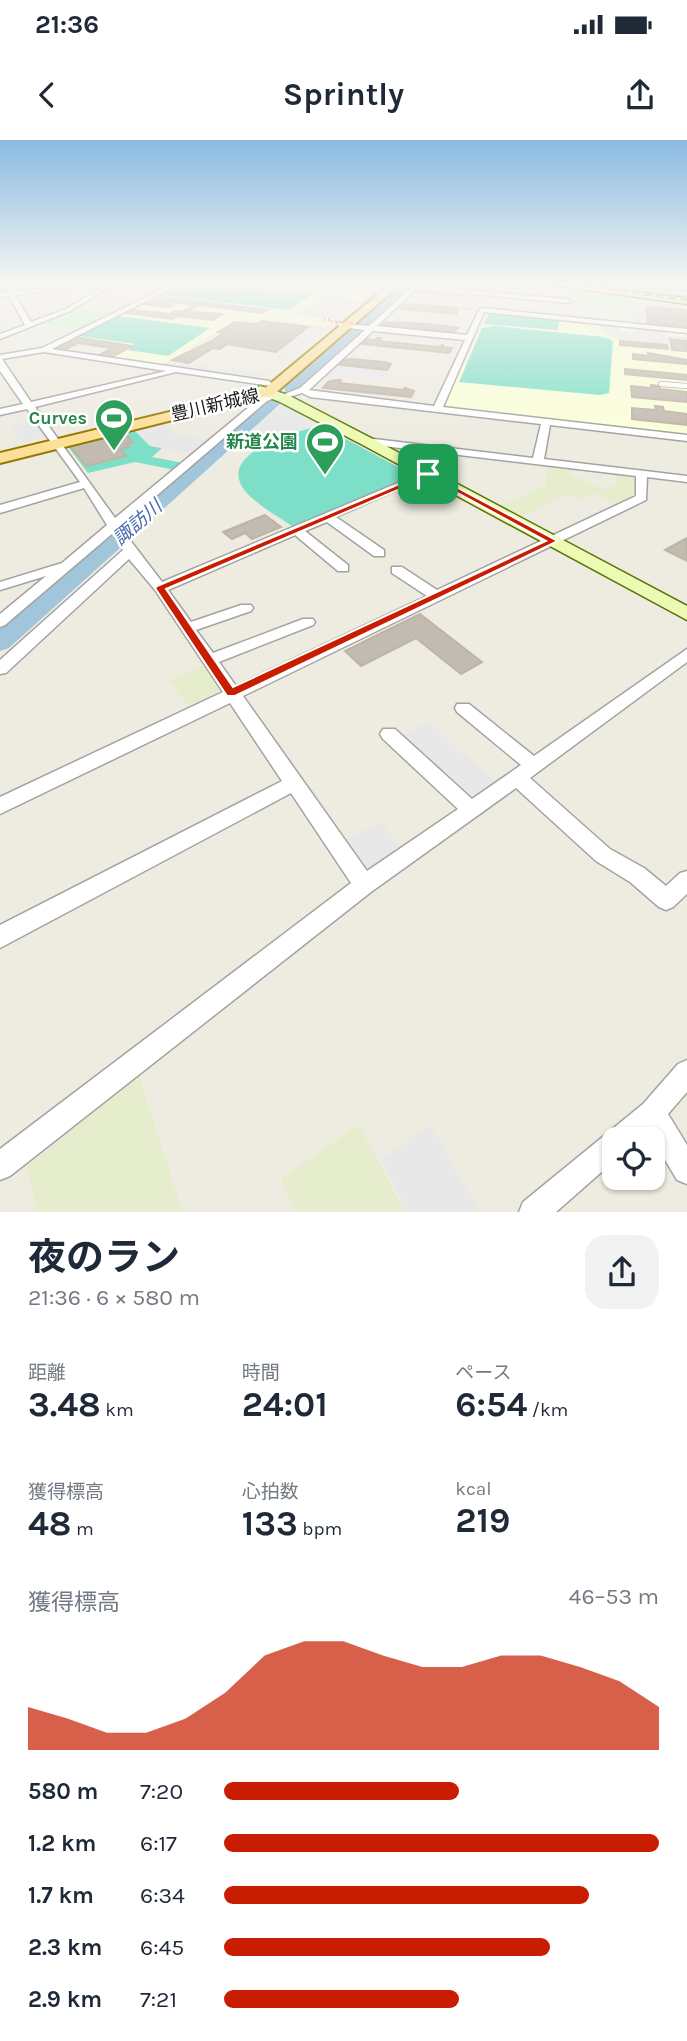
<!DOCTYPE html>
<html lang="ja">
<meta charset="utf-8">
<style>
:root{--surface:#fff;--page:#f2f2f3;--text:#1f2937;--muted:#747a83;--accent:#c81d00}
body{margin:0;font-family:Karla,"Noto Sans JP",sans-serif;background:var(--page);color:var(--text);height:100vh;display:flex;flex-direction:column;font-size:26px;white-space:nowrap}
*{box-sizing:border-box;margin:0}
p{font-size:23px;color:var(--muted)}
.icon{flex:none;width:38px;height:38px;fill:none;stroke:currentColor;stroke-width:2;stroke-linecap:round;stroke-linejoin:round}
.map{position:relative;height:1072px;overflow:hidden}
.details{display:flex;flex-direction:column;background:var(--surface);flex:1}
.details>*{flex:none}
.controls{position:absolute;left:602px;top:987px;display:grid;gap:14px}
.controls a{display:grid;place-items:center;width:63px;height:63px;border-radius:14px;background:var(--surface);box-shadow:0 2px 5px #0004;font-size:35px}
.pin{position:absolute;display:grid;place-items:center;width:60px;height:60px;color:#fff;margin:-30px;border-radius:14px;box-shadow:0 4px 10px #0006}
.round{display:grid;place-items:center;flex:none;width:74px;height:74px;border-radius:21px;background:var(--page)}
.overview{display:flex;align-items:center;justify-content:space-between;height:119px;padding:0 28px}
h1{font-size:38px;font-weight:700;line-height:52px}
.stats{display:grid;grid-template-columns:repeat(3,1fr);gap:10px;height:119px;padding:7px 28px}
.stats div{display:grid;align-content:center}
.stats b{font-size:35px;font-weight:700}
.stats small{font-size:19px;font-weight:400}
.stats p{font-size:19px}
.chart{height:196px;padding:14px 28px}
.chart p{display:flex;justify-content:space-between}
.chart svg{width:100%;height:126px;margin-top:7px;fill:var(--accent);opacity:.7}
ul{padding:0 28px;list-style:none;font-size:23px}
li{display:grid;grid-template-columns:112px 84px 1fr;align-items:center;height:52px}
li i{height:18px;border-radius:9px;background:var(--accent)}
.status{display:flex;justify-content:space-between;align-items:center;height:49px;padding:0 35px;background:var(--surface);direction:ltr}
.status svg{height:19px;fill:currentColor}
header{display:flex;justify-content:space-between;align-items:center;height:91px;padding:0 28px;background:var(--surface);font-size:32px;font-weight:700}
.map>svg:first-child{display:block}
</style>
<div class="status"><b>21:36</b><svg viewBox="0 0 49 12"><path d="M0 12V9h3v3zM5 12V6h3v6zM10 12V3h3v9zM15 12V0h3v12zM26 1h20v11H26zM47 4h2v5h-2z"/></svg></div>
<header><svg class="icon" aria-label="back" viewBox="0 0 24 24"><path d="M15 5l-7 7 7 7"/></svg>Sprintly<svg class="icon" aria-label="share" viewBox="0 0 24 24"><path d="M12 15V3M7 8l5-5 5 5M5 13v7h14v-7"/></svg></header>
<div class="map">
<svg width="687" height="1072" viewBox="0 0 687 1072">
<rect width="100%" height="100%" fill="#eeebe1"/>
<g fill="#faffd9">
<path d="M177 145H379L326 186 261 180 256 183 235 181 161 226 110 218 133 205 74 196 155 156 233 165 157 155Z"/>
<path d="M488 172 687 193V296L444 267Z"/>
</g>
<g fill="#e6edcc">
<path d="M547 325 571 328 570 334 604 350 618 343 614 333 633 335 638 337 639 356 619 366 595 353 579 360 566 354 518 378 499 367 546 345Z"/>
<path d="M204 526 221 549 219 553 188 567 170 540Z"/>
<path d="M139 936 182 1071H37L27 1027Z"/>
<path d="M359 985 404 1071H295L281 1038Z"/>
</g>
<g fill="#bcfaca">
<path d="M573 150 626 156 627 168 573 162Z"/>
<path d="M74 169 110 173 111 174 81 188 40 183Z"/>
</g>
<g fill="#7ddfc7">
<path d="M180 145H238L312 154 289 170 161 155Z"/>
<path d="M489 172 560 179 557 190 484 184Z"/>
<path d="M118 176 210 188 168 216 128 210 135 204 79 196Z"/>
<path d="M494 186 604 197 613 201 609 253 600 255 459 242 482 188Z"/>
<path d="M320 285 411 334 413 337 292 386C277 376 257 365 245 351 215 312 296 293 320 285Z"/>
<path d="M132 288 150 306 162 308 152 317 184 323 175 330 135 322 88 333 66 304Z"/>
</g>
<g fill="#e8e8e8">
<path d="M324 156 360 160 336 179 296 176Z"/>
<path d="M628 156 675 162 676 169 645 166 647 184 633 182Z"/>
<path d="M312 185 329 187 286 221 275 220 284 212 279 211Z"/>
<path d="M600 186 620 188 619 191 626 192H636V188L667 193 668 196 687 197V200L669 199 668 204 619 200 599 190Z"/>
<path d="M379 191 457 199 460 201 457 205 371 196Z"/>
<path d="M173 222 197 227 201 224 267 234 258 241 182 229 184 227 169 224Z"/>
<path d="M339 226 388 231 381 241 330 235Z"/>
<path d="M284 265 313 282 311 287 274 299 252 291 280 266Z"/>
<path d="M35 280 47 297 21 303 10 286Z"/>
<path d="M161 281 175 294 210 300 194 314 151 306 133 288Z"/>
<path d="M427 582 499 644 474 662 399 599Z"/>
<path d="M381 682 403 711 374 729 365 727 346 699Z"/>
<path d="M430 985 479 1071H407L381 1019Z"/>
</g>
<g fill="none" stroke-linecap="round" stroke-linejoin="round">
<g fill="#a1c6dc" fill-rule="evenodd">
<path d="M39 145H70L64 148 0 157V149Z"/>
<path d="M404 145H416L298 252H286L284 249 286 246Z"/>
<path d="M274 256 280 258 282 261 280 264 9 508 0 511V488L268 258Z"/>
</g>
</g>
<g fill="#c2bbb1" stroke="#bfb4a4" stroke-width="2">
<path d="M416 149 467 153 462 156 417 152Z"/>
<path d="M157 157 183 160 169 167 143 164Z"/>
<path d="M185 160 268 170 263 173 199 165 188 172 184 171 194 165 179 163Z"/>
<path d="M404 164 447 167 458 169 456 174 401 169Z"/>
<path d="M646 167 687 170V187L648 184Z"/>
<path d="M134 170 170 174 175 171 222 174 213 180 179 176 173 179 127 173Z"/>
<path d="M262 181 308 187 276 212 227 204 220 209 213 208 189 223 172 220 212 201 223 193 218 192 235 182 257 184Z"/>
<path d="M384 182 429 184 458 188 452 193 381 187Z"/>
<path d="M74 197 132 206 110 218 98 216 112 208 78 203 62 211 49 209Z"/>
<path d="M377 198H381L379 201 438 207 443 205 442 207 452 208 449 213 362 204 365 199 375 200Z"/>
<path d="M670 199 687 201V211L672 210Z"/>
<path d="M620 201 667 205 668 209 620 205Z"/>
<path d="M648 213 687 220V224L633 219V214L649 216Z"/>
<path d="M351 219 384 222 391 224 387 230 340 225 344 220Z"/>
<path d="M625 229 687 235V240L625 234Z"/>
<path d="M336 240H341L339 243 403 250 405 248 414 251 411 257 323 248 328 242Z"/>
<path d="M651 245 660 246V249L687 252V262L632 257 631 246 651 248Z"/>
<path d="M122 265 130 273 110 278 101 270Z"/>
<path d="M655 266 663 267 664 271 687 274V285L632 279V268L656 270Z"/>
<path d="M122 291 133 302 127 304 129 307 120 310 126 316 86 326 68 304Z"/>
<path d="M265 375 281 387 252 399 245 393 232 399 223 392Z"/>
<path d="M687 398V421L665 410Z"/>
<path d="M420 474 482 522 461 534 416 498 361 526 345 511Z"/>
</g>
<g fill="none" stroke-linecap="round" stroke-linejoin="round">
<g stroke="#a3a3a3" stroke-width="5">
<path id="lane-far1" d="M415 147 477 153"/>
</g>
<g stroke="#a3a3a3" stroke-width="6">
<path id="lane" d="M661 244 687 246"/>
</g>
<g stroke="#a3a3a3" stroke-width="3">
<g id="street">
<path d="M71 145H87L15 155 31 182 66 169 107 145H114L70 171 0 199V194L25 185 9 156 0 157V153L7 152 5 146H9L13 152Z"/>
<path d="M171 145H178L52 209 269 241 273 244 272 246 176 232 35 267 115 378 261 257 277 253V257L267 261 120 387 162 442 424 332 433 334 336 377 384 410V416H374L327 382 305 391 348 425V431H338L295 395 168 450 191 482 241 465H251L253 468 251 471 196 490 213 513 303 479H313L315 482 313 485 219 522 236 546 427 456 392 433V427H402L437 450 636 356V336L366 304 361 301 366 298 533 318 541 284 310 257 302 253 280 260V256L300 248 365 190 340 187 337 183 369 186 415 145H421L377 186 467 195 479 170 482 168 687 189V193L484 172 443 267 687 295V301L550 285 544 319 687 336V342L647 337 646 360 243 556 367 731 458 669 383 599 380 594 383 589H395L472 659 521 625 457 572 455 568 457 564H469L534 616 687 509V522L530 638 610 709 644 728 666 746 680 733 687 731V754L673 767 666 770 659 767 630 742 596 721 516 648 371 752 10 1036 0 1040V1009L351 743 291 653 0 808V785L282 641 230 563 0 674V657L223 552 155 450 129 419 6 533 0 534V520L123 410 113 393 5 485 0 487V474L46 436 0 450V442L62 423 107 385 84 348 0 373V365L80 342 27 269 0 275V269L23 264 0 231V215L42 208ZM373 191 465 200 434 266 309 250ZM44 212 166 231 31 262 2 219Z"/>
<path d="M632 145 687 146V150L635 147Z"/>
<path d="M477 151 568 159 571 161 568 163 475 154Z"/>
<path d="M687 920V952L668 974 687 1005V1044L677 1040 649 993 641 999H614V1021L556 1072H519L523 1062 643 964 678 924Z"/>
</g>
</g>
<g stroke="#577303" stroke-width="3">
<g id="secondary">
<path d="M552 145H577L687 158V164Z"/>
<path d="M260 246 288 255 371 298 687 466V480L361 304 278 261 255 253 254 250Z"/>
</g>
</g>
<g stroke="#947800" stroke-width="4">
<path id="primary" d="M389 145H400L273 255 0 323V313L264 249Z"/>
</g>
<g stroke="#fb8a65" stroke-width="2" stroke-dasharray="2 2" stroke-linecap="butt">
<path d="M412 164 472 169"/>
<path d="M330 179 323 180 330 181"/>
</g>
<use href="#lane-far1" stroke="#fff" stroke-width="3.5"/>
<use href="#lane" stroke="#fff" stroke-width="4.5"/>
<use href="#street" fill="#fff" fill-rule="evenodd"/>
<use href="#secondary" fill="#ecfab3" fill-rule="evenodd"/>
<use href="#primary" fill="#fde097" fill-rule="evenodd"/>
<g stroke="#6a6a6a" stroke-width="2.5">
<path id="rail" d="M580 145 687 160"/>
</g>
<use href="#rail" stroke="#fff" stroke-width="2" stroke-dasharray="6" stroke-linecap="butt"/>
<path stroke="#fb8a65" stroke-width="2" stroke-dasharray="2 2" stroke-linecap="butt" d="M331 181 354 183"/>
</g>
<linearGradient id="sky" x2="0" y2="1"><stop stop-color="#8bbbe3"/><stop offset="0.49" stop-color="#f7f6f2"/><stop offset="1" stop-color="#f7f6f2" stop-opacity="0"/></linearGradient>
<rect width="687" height="295" fill="url(#sky)"/>
<path fill="#c81d00" stroke="#fff" stroke-width="2" fill-rule="evenodd" d="M428 332 558 401 235 556H227L155 448 157 446ZM428 337 546 401 233 547 166 449Z"/>
<defs>
<g id="stadium-pin" transform="scale(2.0125)"><path d="M0 17L-7.5 6A9.5 9.5 0 1 1 7.5 6Z" fill="#2e9e5b" stroke="#fff"/><path d="M0-5a6.5 5 0 1 0 0 10a6.5 5 0 1 0 0-10ZM-3.5-1.8h7v3.6h-7Z" fill="#fff"/></g>
</defs>
<g fill-rule="evenodd">
<use href="#stadium-pin" x="114" y="278"/>
<use href="#stadium-pin" x="325" y="302"/>
</g>
<g text-anchor="middle" stroke-width="5" stroke-linejoin="round" paint-order="stroke">
<g font-size="18" fill="#1c1c1c" stroke="#fff">
<text transform="translate(215 265) rotate(-13)" y="6">豊川新城線</text>
</g>
<g font-size="18" font-weight="bold" fill="#27864d" stroke="#fff" text-anchor="end">
<text x="87" y="284">Curves</text>
<text x="298" y="308">新道公園</text>
</g>
<g font-size="19" font-style="italic" fill="#486cac" stroke="#fff">
<text transform="translate(137 382) rotate(-41)" y="7">諏訪川</text>
</g>
</g>
</svg>
<div class="controls">
<a><svg class="icon" aria-label="locate" viewBox="0 0 24 24"><circle cx="12" cy="12" r="6"/><path d="M12 2v4M12 18v4M2 12h4M18 12h4"/></svg></a>
</div>
<div class="pin" style="left:428px;top:334px;background:#1e9e55"><svg class="icon" aria-label="arrive" viewBox="0 0 24 24"><path d="M6 21V4h12l-3 4 3 4H6"/></svg></div>
</div>
<section class="details">
<div class="overview"><div><h1>夜のラン</h1><p>21:36 · 6 × 580 m</p></div><a class="round"><svg class="icon" aria-label="share" viewBox="0 0 24 24"><path d="M12 15V3M7 8l5-5 5 5M5 13v7h14v-7"/></svg></a></div>
<div class="stats">
<div><p>距離</p><b>3.48<small> km</small></b></div>
<div><p>時間</p><b>24:01</b></div>
<div><p>ペース</p><b>6:54<small> /km</small></b></div>
</div>
<div class="stats">
<div><p>獲得標高</p><b>48<small> m</small></b></div>
<div><p>心拍数</p><b>133<small> bpm</small></b></div>
<div><p>kcal</p><b>219</b></div>
</div>
<div class="chart"><p><span>獲得標高</span>46–53 m</p>
<svg viewBox="0 0 160 44" preserveAspectRatio="none"><path d="M0 44V29L10 33L20 38L30 38L40 33L50 24L60 11L70 6L80 6L90 11L100 15L110 15L120 11L130 11L140 15L150 20L160 29V44z"/></svg>
</div>
<ul>
<li><b>580 m</b>7:20<i style="width:54%"></i></li>
<li><b>1.2 km</b>6:17<i style="width:100%"></i></li>
<li><b>1.7 km</b>6:34<i style="width:84%"></i></li>
<li><b>2.3 km</b>6:45<i style="width:75%"></i></li>
<li><b>2.9 km</b>7:21<i style="width:54%"></i></li>
</ul>
</section>
